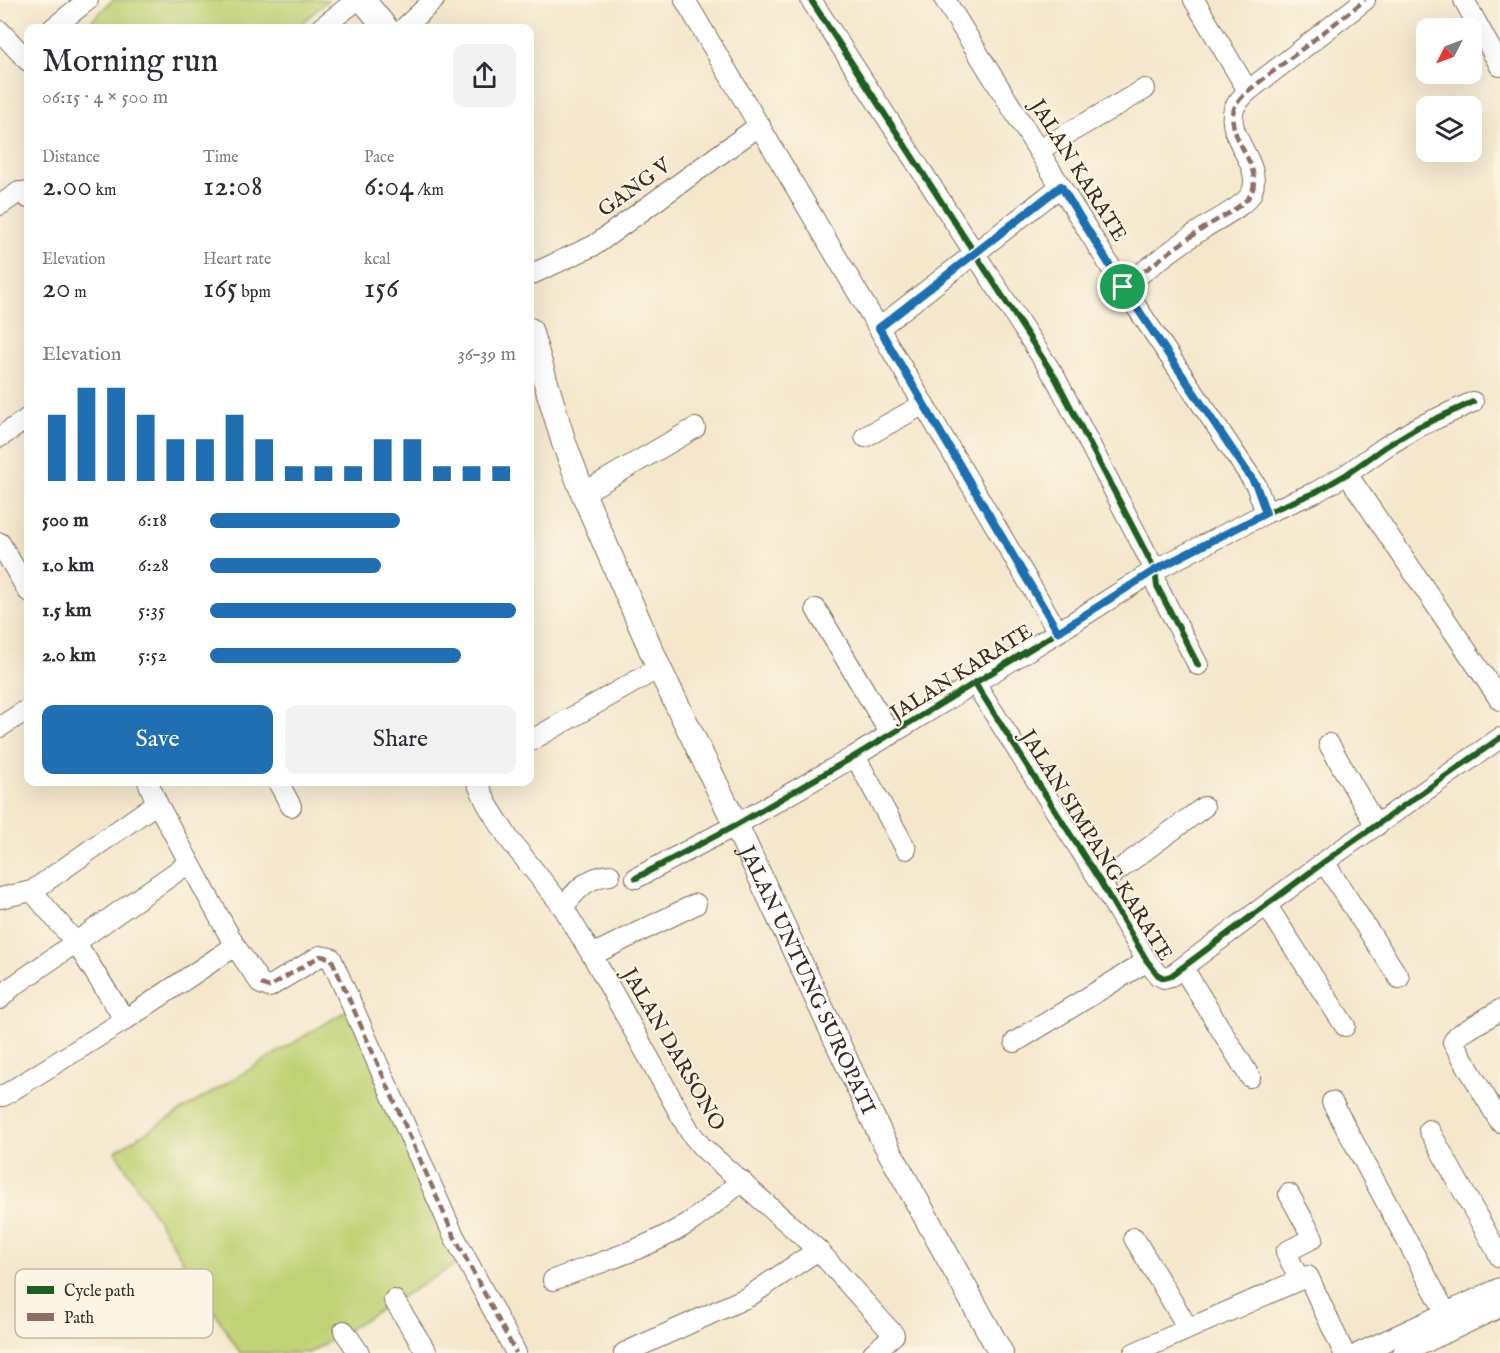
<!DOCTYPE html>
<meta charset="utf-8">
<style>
:root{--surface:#fff;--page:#f2f2f3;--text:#2b2b33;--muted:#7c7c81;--accent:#1f6fb2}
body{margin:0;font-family:"IM FELL English",serif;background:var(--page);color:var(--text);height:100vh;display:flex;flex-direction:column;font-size:22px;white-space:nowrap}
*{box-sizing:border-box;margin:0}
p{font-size:20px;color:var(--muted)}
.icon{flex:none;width:33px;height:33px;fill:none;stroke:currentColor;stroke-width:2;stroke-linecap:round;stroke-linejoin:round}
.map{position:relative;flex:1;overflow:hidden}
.drawer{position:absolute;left:24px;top:24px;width:510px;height:762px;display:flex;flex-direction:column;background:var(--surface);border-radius:12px;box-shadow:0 6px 24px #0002}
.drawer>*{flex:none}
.needle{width:39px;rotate:228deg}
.tools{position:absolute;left:1416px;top:18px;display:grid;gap:12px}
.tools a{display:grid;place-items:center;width:66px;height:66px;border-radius:12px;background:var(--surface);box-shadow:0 6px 24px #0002;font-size:30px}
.pin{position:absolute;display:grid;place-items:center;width:51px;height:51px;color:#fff;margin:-26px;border:3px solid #fff;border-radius:50%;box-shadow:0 2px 6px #0007}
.round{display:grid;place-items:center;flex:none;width:63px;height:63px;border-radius:12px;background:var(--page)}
.summary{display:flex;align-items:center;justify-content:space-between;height:102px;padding:0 18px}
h1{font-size:33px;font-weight:600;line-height:45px}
.metrics{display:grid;grid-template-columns:repeat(3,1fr);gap:9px;height:102px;padding:6px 18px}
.metrics div{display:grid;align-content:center}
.metrics b{font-size:30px;font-weight:600}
.metrics small{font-size:16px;font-weight:400}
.metrics p{font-size:16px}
.chart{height:168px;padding:12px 18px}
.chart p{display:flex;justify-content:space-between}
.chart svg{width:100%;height:108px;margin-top:6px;stroke:var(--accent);stroke-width:6}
.action{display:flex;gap:12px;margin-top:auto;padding:12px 18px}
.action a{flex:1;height:69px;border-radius:12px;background:var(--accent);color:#fff;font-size:24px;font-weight:600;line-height:69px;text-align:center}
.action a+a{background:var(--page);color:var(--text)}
ul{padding:0 18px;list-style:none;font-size:20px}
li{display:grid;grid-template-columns:96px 72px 1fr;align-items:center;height:45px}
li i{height:15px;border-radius:8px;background:var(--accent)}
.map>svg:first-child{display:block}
</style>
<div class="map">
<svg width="1500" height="1353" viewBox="0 0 1500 1353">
<rect width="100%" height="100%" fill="#fcf5e5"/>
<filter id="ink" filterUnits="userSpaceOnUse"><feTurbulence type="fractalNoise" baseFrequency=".0167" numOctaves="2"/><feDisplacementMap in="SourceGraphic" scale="12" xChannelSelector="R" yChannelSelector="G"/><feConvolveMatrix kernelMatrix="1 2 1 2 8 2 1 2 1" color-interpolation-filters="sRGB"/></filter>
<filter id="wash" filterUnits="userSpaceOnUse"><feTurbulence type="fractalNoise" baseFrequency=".008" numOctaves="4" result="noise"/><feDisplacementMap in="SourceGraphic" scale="24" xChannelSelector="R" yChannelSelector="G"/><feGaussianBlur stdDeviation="1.35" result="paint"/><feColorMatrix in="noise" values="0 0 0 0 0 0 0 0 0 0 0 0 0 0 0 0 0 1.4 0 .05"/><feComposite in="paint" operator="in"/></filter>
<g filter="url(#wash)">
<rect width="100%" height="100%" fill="#f4e7cc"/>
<g fill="#c0d275" stroke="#7e7e4a" stroke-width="1.5">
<path d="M113 0H328L296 28H100L92 20Z"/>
<path d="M349 1009 463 1260 309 1353H240L115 1151Z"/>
</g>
</g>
<g filter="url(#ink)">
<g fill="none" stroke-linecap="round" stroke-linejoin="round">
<g stroke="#7c6c5b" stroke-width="22">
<g id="minor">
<path d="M685 0 1058 632"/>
<path d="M811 0 1056 379 1155 570 1157 586 1198 665"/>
<path d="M945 0 1123 287 1256 485 1266 513"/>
<path d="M1194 0 1248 91"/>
<path d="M1464 0 1500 66"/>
<path d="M53 28 88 0"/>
<path d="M321 28 357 0"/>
<path d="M404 28 434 0"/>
<path d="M0 31 28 61"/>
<path d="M1039 150 1145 89"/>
<path d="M0 205 19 192H22L28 198"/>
<path d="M530 275 595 245 760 125"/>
<path d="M1123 287C1150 267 1176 246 1204 228 1217 219 1246 206 1252 192 1263 163 1225 138 1234 109 1236 103 1243 96 1248 91L1365 0"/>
<path d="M879 328 1061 186"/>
<path d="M0 437 28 418"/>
<path d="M865 437 924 404"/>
<path d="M1347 474 1500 700"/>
<path d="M583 493 695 428"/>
<path d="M0 543 28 591"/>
<path d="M816 609 891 735"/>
<path d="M975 683 1101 883 1147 961 1158 975 1164 978 1171 976 1324 862 1500 738"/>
<path d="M0 727 28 709"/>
<path d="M530 741 659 668"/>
<path d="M1329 744 1376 826"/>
<path d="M855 756 906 849"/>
<path d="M148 782 157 803 235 946 261 984 269 987 320 956 331 958 453 1234 516 1353"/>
<path d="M278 782 291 806"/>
<path d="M477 782 487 804 509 839 563 907 592 955 690 1132 702 1147 818 1250 894 1335 873 1353"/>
<path d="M1324 862 1399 978"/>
<path d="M636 878 736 825 855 756 1058 632 1155 570 1266 513 1316 492 1347 474 1385 447 1418 427 1473 402"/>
<path d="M1101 883 1204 807"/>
<path d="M32 891 76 943 125 1020"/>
<path d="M0 898 32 891 157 803"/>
<path d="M1267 906 1345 1026"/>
<path d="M563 907C577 890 587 877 610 875"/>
<path d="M592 955 696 904"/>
<path d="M1183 968 1250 1077"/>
<path d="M0 999 12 987 189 863"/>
<path d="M1500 1010 1457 1036 1453 1042 1500 1122"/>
<path d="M1015 1042 1147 961"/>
<path d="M0 1096H3L125 1020 235 946"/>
<path d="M1332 1102 1446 1313"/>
<path d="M1429 1130 1500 1257"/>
<path d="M1289 1194 1313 1238 1286 1252 1299 1279"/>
<path d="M1134 1238 1188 1328"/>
<path d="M553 1280C598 1263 646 1249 687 1224 706 1212 724 1195 742 1181"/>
<path d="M394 1300 427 1353"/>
<path d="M344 1331 359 1353"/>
<path d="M624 1353 748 1297 818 1250"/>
<path d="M1134 1353 1308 1276 1344 1353"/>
<path d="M1359 1353 1500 1288"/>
<path d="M1403 1353 1500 1307"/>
</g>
</g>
<g stroke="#7c6c5b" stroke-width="26">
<g id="major">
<path d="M363 0 386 28"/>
<path id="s1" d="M530 330 564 443 583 493 659 668 736 825 882 1138 1001 1353"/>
</g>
</g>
<use href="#minor" stroke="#fff" stroke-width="20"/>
<use href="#major" stroke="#fff" stroke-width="24"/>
<g stroke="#8d6e63" stroke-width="4.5" stroke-dasharray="9 4.5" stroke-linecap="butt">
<path d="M1123 287C1150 267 1176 246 1204 228 1217 219 1246 206 1252 192 1263 163 1225 138 1234 109 1236 103 1243 96 1248 91L1365 0"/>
<path d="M261 984 269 987 320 956 331 958 453 1234 516 1353"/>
</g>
<g stroke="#fcf5e5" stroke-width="10">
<g id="cycleway">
<path d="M811 0 1056 379 1155 570 1157 586 1198 665"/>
<path d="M975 683 1101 883 1147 961 1158 975 1164 978 1171 976 1324 862 1500 738"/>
<path d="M636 878 736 825 855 756 1058 632 1155 570 1266 513 1316 492 1347 474 1385 447 1418 427 1473 402"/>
</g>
</g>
<use href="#cycleway" stroke="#1b5e20" stroke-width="6"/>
</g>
</g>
<g fill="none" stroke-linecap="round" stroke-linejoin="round" filter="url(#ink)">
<g stroke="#fff" stroke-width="12">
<path id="route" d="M1061 186 1123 287 1256 485 1266 513 1155 570 1058 632 879 328Z"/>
</g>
<use href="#route" stroke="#1f6fb2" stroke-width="8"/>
</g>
<g text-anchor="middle" stroke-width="4.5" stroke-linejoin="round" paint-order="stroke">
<g font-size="21" fill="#3b2a1e" stroke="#fcf5e5">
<text transform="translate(1079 170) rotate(58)" y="7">JALAN KARATE</text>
<text transform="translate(634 187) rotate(-36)" y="7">GANG V</text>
<text transform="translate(961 672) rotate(-32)" y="7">JALAN KARATE</text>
<text transform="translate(1097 845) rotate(58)" y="7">JALAN SIMPANG KARATE</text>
<text dy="7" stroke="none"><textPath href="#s1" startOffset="708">JALAN UNTUNG SUROPATI</textPath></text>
<text transform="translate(674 1049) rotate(60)" y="7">JALAN DARSONO</text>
</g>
</g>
<rect x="15" y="1269" width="198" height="69" rx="9" fill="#fcf5e5" stroke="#c2b8a9" stroke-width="1.5"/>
<rect x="27" y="1286" width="27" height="8" fill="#1b5e20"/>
<rect x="27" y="1313" width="27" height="8" fill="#8d6e63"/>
<g font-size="16" fill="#3b2a1e">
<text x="64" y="1296">Cycle path</text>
<text x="64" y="1323">Path</text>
</g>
</svg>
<div class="tools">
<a><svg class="needle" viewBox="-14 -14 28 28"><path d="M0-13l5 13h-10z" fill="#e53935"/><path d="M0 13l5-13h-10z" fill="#7c7c81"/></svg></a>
<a><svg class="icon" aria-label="layers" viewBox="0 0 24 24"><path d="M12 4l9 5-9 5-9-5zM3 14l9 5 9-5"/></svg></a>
</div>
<div class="pin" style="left:1123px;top:287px;background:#1e9e55"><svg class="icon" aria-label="arrive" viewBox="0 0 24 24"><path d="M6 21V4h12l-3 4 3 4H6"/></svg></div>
<section class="drawer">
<div class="summary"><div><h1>Morning run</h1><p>06:15 · 4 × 500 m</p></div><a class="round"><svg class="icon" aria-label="share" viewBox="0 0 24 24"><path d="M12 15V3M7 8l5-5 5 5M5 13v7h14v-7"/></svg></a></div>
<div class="metrics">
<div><p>Distance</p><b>2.00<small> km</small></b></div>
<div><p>Time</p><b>12:08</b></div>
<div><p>Pace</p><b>6:04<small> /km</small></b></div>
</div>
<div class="metrics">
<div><p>Elevation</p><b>20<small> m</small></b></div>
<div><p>Heart rate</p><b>165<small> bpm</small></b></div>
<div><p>kcal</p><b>156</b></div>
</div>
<div class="chart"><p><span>Elevation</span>36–39 m</p>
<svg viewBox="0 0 160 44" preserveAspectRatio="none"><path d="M5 44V17M15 44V6M25 44V6M35 44V17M45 44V27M55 44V27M65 44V17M75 44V27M85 44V38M95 44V38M105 44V38M115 44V27M125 44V27M135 44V38M145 44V38M155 44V38"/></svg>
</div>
<ul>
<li><b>500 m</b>6:18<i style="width:62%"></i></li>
<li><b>1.0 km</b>6:28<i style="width:56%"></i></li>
<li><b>1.5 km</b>5:35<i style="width:100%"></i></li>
<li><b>2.0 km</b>5:52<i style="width:82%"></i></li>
</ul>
<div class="action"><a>Save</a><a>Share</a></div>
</section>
</div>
